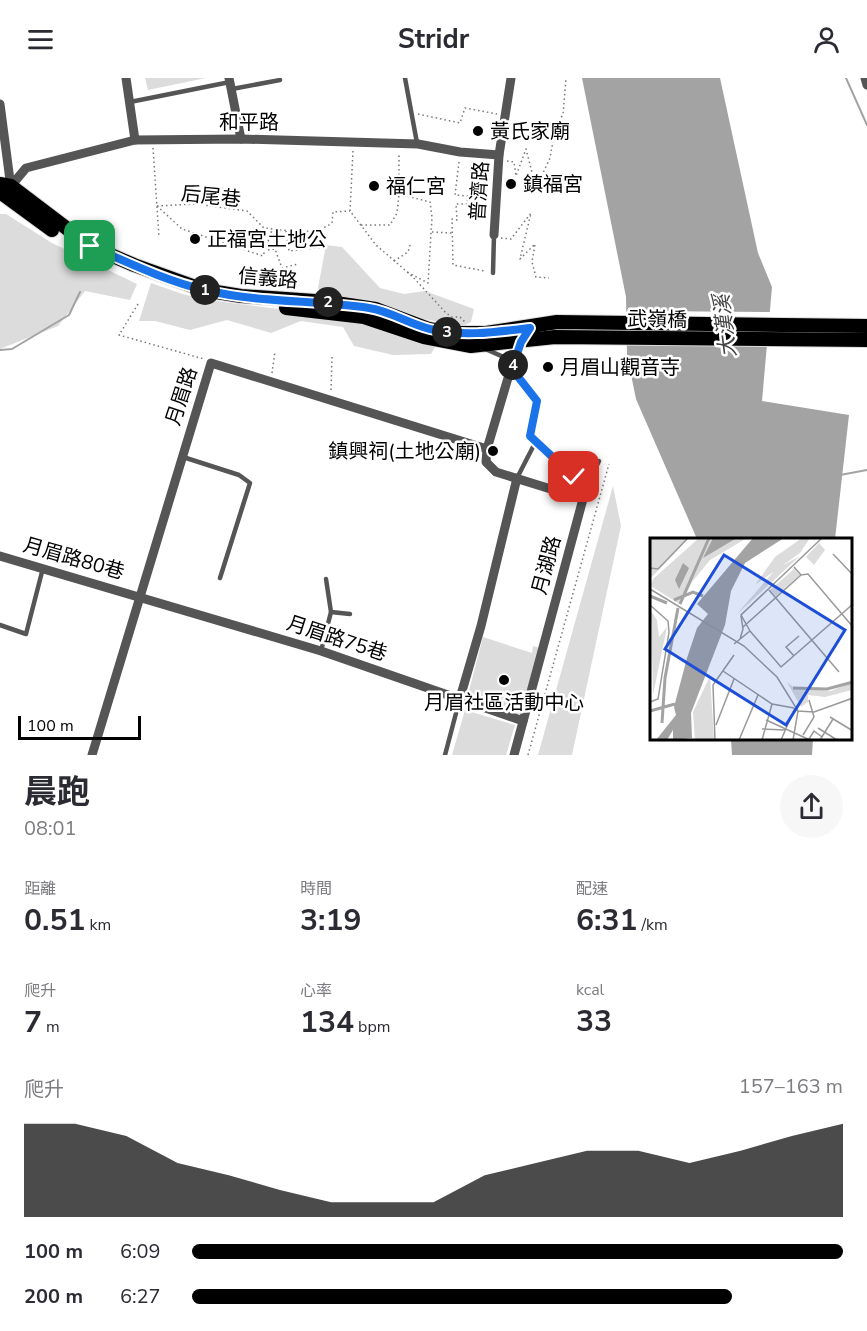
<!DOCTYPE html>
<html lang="zh-TW">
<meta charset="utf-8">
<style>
:root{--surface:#fff;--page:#f7f7f7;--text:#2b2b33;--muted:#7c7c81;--accent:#000}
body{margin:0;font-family:"Nunito Sans","Noto Sans TC",sans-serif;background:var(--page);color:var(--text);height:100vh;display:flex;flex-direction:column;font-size:22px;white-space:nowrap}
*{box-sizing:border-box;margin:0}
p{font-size:20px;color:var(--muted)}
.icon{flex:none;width:33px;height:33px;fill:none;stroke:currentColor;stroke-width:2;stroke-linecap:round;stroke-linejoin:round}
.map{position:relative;height:677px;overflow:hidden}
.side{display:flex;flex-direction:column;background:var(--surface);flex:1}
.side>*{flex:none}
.scale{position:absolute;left:18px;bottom:15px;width:123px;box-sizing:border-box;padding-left:6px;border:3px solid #000;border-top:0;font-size:16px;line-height:21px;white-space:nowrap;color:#000;-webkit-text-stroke:4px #fff;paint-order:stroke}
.pin{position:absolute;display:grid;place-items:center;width:51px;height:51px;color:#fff;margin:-26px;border-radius:12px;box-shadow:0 3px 9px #0006}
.km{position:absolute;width:30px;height:30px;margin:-15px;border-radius:50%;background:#222;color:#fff;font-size:16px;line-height:30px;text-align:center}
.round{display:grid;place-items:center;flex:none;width:63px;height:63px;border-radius:32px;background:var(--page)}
.summary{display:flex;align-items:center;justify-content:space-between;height:102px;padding:0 24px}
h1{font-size:33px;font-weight:700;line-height:45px}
.stats{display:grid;grid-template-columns:repeat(3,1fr);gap:9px;height:102px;padding:6px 24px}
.stats div{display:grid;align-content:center}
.stats b{font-size:30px;font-weight:700}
.stats small{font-size:16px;font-weight:400}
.stats p{font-size:16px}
.chart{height:168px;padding:12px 24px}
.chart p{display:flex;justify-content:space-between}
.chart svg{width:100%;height:108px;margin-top:6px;fill:var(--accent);opacity:.7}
ul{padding:0 24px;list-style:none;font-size:20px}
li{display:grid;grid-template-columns:96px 72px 1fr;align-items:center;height:45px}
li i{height:15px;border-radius:8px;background:var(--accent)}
header{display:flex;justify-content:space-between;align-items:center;height:78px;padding:0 24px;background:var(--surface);font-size:27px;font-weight:700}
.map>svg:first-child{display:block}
</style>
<header><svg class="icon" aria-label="menu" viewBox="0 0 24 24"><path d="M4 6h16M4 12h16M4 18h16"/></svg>Stridr<svg class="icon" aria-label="person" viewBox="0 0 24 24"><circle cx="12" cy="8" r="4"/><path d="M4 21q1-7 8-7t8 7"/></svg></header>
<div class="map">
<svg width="867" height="677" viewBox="0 0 867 677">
<rect width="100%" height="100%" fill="#fff"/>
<g fill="#dcdcdc">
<path d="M145 0H206L148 12Z"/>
<path d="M0 136H6L52 165 137 206 130 222 85 213 58 248 0 271Z"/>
<path d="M326 167 342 169 380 210 404 216 425 213 474 231 471 244 461 249 324 219 318 210Z"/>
<path d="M151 205C166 210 180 216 195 219 274 235 363 230 435 269L431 276 393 277 354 268 343 249 301 243 271 255 227 242 190 252 155 243H139Z"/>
<path d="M613 408 621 448 572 677H538Z"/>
<path d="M483 559 532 575 533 568 542 571 522 642 466 624Z"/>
<path d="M465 632 515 647 506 677H452Z"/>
</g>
<g fill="#a3a3a3">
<path d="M582 0H720L758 175 772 209 762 323 849 337 835 461H697L636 321 627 277 626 219Z"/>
<path d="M731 661V660L813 661 812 677H732Z"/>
</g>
<path fill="#fff" d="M640 233 773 234 770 264H624L623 235Z"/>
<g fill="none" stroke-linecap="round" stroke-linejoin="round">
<g stroke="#a3a3a3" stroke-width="2">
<path d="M846 0 867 47"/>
<path d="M0 272 12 271 69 237 80 214"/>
<path d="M840 397 867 392"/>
</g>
<g stroke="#dbdbdb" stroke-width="16">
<g id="primary">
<path d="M0 106 11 108 90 168 134 187 204 212 241 218 329 224 376 231 429 251 451 255H486L557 244 867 248"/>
<path d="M0 114 52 152"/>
<path d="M286 230 364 239 424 259 471 268 555 259 867 262"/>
</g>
</g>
<g stroke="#777" stroke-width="1.5" stroke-dasharray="1.5 3" stroke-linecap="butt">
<path d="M418 36 460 45 465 30 497 36"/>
<path d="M153 70 159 159"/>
<path d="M353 73 350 133 376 167 413 199 446 235 452 239H460L465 244"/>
<path d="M507 83 514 84 516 98 526 71 536 110 550 80 556 46 563 37 566 0"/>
<path d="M459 84 455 117 468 118 467 126H456L457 142 452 141 453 187 485 193"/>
<path d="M399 116 430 124 432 139 428 205 405 193"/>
<path d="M157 128 196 126 247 133 264 150C287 152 312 159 332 145L333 134 350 133"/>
<path d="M157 128 182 151 263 178 272 152"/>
<path d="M361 147H390L397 135 399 116V75"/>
<path d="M286 153 289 173 326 169 321 154"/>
<path d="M432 154 452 155"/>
<path d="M501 160 511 161 531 135 520 181 535 166 532 184 536 199 549 200"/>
<path d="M268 172 275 171 282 190 298 186"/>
<path d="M394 183 408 174 411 164"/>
<path d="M138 226 119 257 204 281"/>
<path d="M272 295 275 273"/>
<path d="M331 312 332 278"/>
<path d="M528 677 609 386"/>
</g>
<g stroke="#555" stroke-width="4.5">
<path d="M405 0 417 65"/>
<path d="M232 11 280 2"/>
<path d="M130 24 230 4"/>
<path d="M493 195 494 157"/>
<path d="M483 270 513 283"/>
<path d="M512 291 537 323 530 358 542 371 587 408 583 421"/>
<path d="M183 379 239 397 250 405 220 500"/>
<path d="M517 400 535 365"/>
<path d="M587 408 599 383"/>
<path d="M331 534 350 536"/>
<path d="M0 547 26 556 43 490"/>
<path d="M321 573 331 534 326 501"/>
<path d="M445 677 460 620"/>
</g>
<g stroke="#555" stroke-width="9">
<path d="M126 0 135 62"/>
<path d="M229 0 241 61"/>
<path d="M865 0 867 7"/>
<path d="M0 26 11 110"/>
<path d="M11 108 26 90 135 62 241 61 418 66 460 74 499 77"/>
<path d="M494 157 499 77 511 0"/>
<path d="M487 371 486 384 496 394 583 421 514 677"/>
<path d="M0 478 321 573 523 643"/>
<path d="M460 620 481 548 517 400"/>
<path d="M92 677 211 285 487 371 513 283 524 260"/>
</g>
<use href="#primary" stroke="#000" stroke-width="14"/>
</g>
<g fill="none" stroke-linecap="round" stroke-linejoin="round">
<g stroke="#fff" stroke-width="12">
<path id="route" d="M90 168C127 184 166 203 205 212 259 225 315 222 369 230 390 233 409 246 430 251 463 259 497 254 530 250L521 264 512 291 537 323 530 358 574 399"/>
</g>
<use href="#route" stroke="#1a73e8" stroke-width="8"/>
</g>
<g fill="#000" stroke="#fff" stroke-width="2">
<circle cx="478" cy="53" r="6"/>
<circle cx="511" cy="106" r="6"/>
<circle cx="374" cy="108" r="6"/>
<circle cx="195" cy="161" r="6"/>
<circle cx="548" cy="289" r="6"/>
<circle cx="493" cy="373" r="6"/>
<circle cx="504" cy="602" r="6"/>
</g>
<g text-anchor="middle" stroke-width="5" stroke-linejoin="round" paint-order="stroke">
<g font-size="20" fill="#000" stroke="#fff">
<text x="249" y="51">和平路</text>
<text transform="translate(479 113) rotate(-86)" y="7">普濟路</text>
<text transform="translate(211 118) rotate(6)" y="7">后尾巷</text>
<text transform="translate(268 200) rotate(5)" y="7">信義路</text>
<text transform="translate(657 241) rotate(1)" y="7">武嶺橋</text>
<text transform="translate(181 318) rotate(-72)" y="7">月眉路</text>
<text transform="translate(74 480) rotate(16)" y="7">月眉路80巷</text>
<text transform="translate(546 487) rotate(-75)" y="7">月湖路</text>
<text transform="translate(337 560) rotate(18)" y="7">月眉路75巷</text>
</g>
<g font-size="20" fill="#000" stroke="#fff" text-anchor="start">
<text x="490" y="60">黃氏家廟</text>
<text x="523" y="113">鎮福宮</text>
<text x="386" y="115">福仁宮</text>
<text x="207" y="168">正福宮土地公</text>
<text x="560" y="296">月眉山觀音寺</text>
<text x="481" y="380" text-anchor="end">鎮興祠(土地公廟)</text>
<text x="504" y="631" text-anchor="middle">月眉社區活動中心</text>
</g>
<g font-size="21" font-style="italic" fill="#444" stroke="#fff">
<text transform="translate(725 248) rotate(-97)" y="7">大漢溪</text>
</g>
</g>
<g transform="translate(650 460)">
<rect width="202" height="202" fill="#fff"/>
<path d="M39 0 2 39 0 37V1ZM49 0H97L60 22 42 44 31 67 1 48 3 41ZM152 0H160L150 15 105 47 125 19ZM169 5 175 12 164 27 156 19ZM150 18 86 77 126 31ZM144 31 150 37 126 58 120 52ZM1 73 7 82 9 99 17 89 3 157ZM60 138 64 202H45L43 174ZM137 144 143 149 181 153 202 144V152L175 159 158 157V164L151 169Z" fill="#dcdcdc"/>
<path d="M63 0H85V1L53 20ZM103 0H134L95 25 81 53 75 87 41 175 42 200 23 202V192L17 202H6L26 177 24 169 37 120 47 90 58 76 47 66ZM33 25 39 30 29 51 25 42Z" fill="#a3a3a3"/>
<path fill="none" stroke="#a3a3a3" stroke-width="3" d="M0 58 17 65M24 62 43 54 53 58M30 66 59 0M143 150 177 151 203 144M0 173 25 166M12 185 15 140 28 70"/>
<path fill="none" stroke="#999" stroke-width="1.5" d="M183 16 203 37M144 29 151 37 158 36 203 89M0 30 8 31 38 0M0 51 94 108 127 139 148 173 164 174 203 160M119 52 189 134M0 67 18 83 19 94 8 161 0 164M93 89 151 37M100 93 91 77 172 0M90 101 93 91 91 78M84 106 100 93 131 129 203 66M144 118 136 109 149 98M73 133 122 166 144 170M180 179 203 193M116 182 160 202M66 187 84 141M168 190 187 202M112 191 135 192M153 197 164 179 159 162M159 201 164 193 172 199M65 202 63 147 84 117M89 202 108 157M112 202 122 166M131 202 145 170M143 202 148 173M170 202 183 181"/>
<path fill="#1d4ed8" fill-opacity="0.15" stroke="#1d4ed8" stroke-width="3" d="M74 17 195 92 136 187 15 111Z"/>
<rect width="202" height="202" fill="none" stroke="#000" stroke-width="3"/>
</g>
</svg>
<div class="scale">100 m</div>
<div class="pin" style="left:90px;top:168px;background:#1e9e55"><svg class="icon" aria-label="arrive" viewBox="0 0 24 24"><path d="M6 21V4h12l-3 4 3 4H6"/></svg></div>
<div class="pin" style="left:574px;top:399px;background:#d93025"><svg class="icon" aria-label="check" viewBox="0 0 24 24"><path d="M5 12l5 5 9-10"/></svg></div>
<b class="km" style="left:205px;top:212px">1</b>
<b class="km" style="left:328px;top:224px">2</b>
<b class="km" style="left:447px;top:254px">3</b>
<b class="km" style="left:513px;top:287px">4</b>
</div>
<section class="side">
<div class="summary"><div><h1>晨跑</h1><p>08:01</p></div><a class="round"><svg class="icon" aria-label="share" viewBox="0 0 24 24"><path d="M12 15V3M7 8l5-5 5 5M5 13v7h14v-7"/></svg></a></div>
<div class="stats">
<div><p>距離</p><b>0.51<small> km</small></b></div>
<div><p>時間</p><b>3:19</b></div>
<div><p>配速</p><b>6:31<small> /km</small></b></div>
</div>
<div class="stats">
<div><p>爬升</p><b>7<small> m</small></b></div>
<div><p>心率</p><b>134<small> bpm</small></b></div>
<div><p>kcal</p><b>33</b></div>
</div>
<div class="chart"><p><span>爬升</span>157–163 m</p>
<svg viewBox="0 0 160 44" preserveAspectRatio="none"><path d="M0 44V6L10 6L20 11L30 22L40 27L50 33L60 38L70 38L80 38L90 27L100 22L110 17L120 17L130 22L140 17L150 11L160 6V44z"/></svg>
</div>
<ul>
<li><b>100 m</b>6:09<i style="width:100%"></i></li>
<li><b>200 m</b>6:27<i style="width:83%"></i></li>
</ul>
</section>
